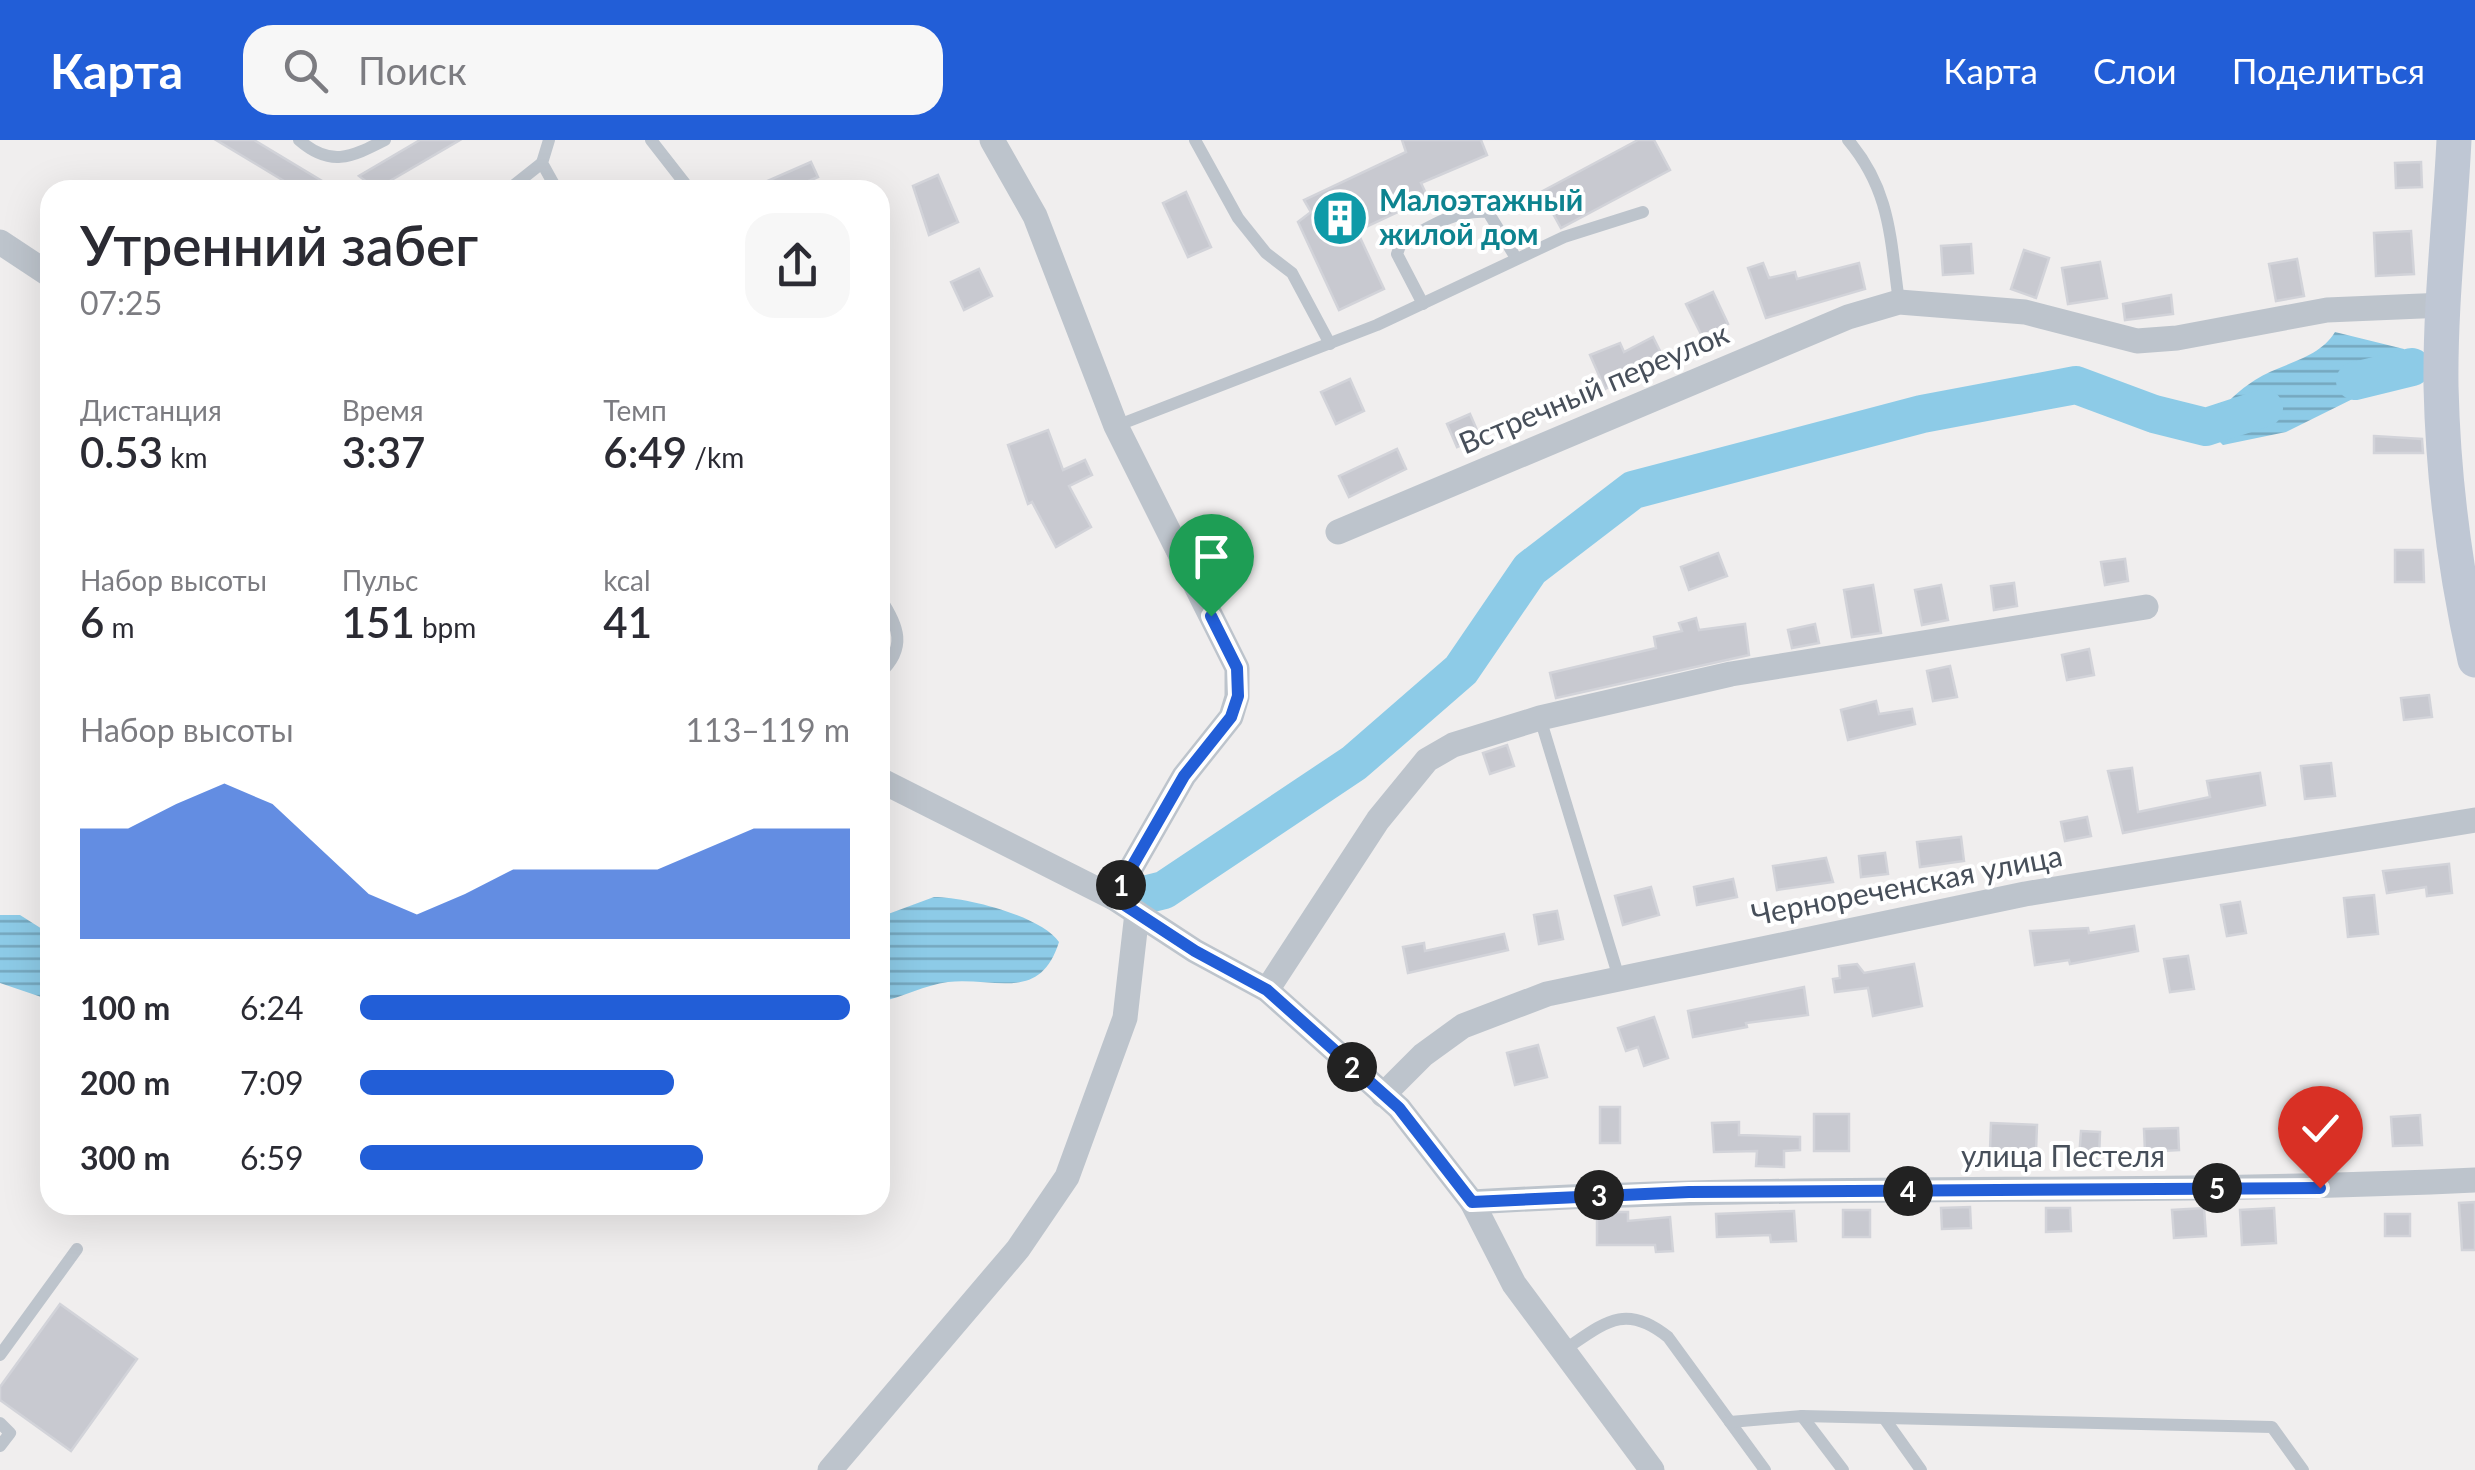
<!DOCTYPE html>
<html lang="ru">
<meta charset="utf-8">
<style>
:root{--surface:#fff;--page:#f7f7f7;--text:#2b2b33;--muted:#7c7c81;--accent:#225ed7}
body{margin:0;font-family:Lato,sans-serif;background:var(--page);color:var(--text);height:100vh;display:flex;flex-direction:column;font-size:38px;white-space:nowrap}
*{box-sizing:border-box;margin:0}
p{font-size:32px;color:var(--muted)}
.icon{flex:none;width:55px;height:55px;fill:none;stroke:currentColor;stroke-width:2;stroke-linecap:round;stroke-linejoin:round}
.map{position:relative;flex:1;overflow:hidden}
.side{position:absolute;left:40px;top:40px;width:850px;height:1035px;display:flex;flex-direction:column;background:var(--surface);border-radius:30px;box-shadow:0 10px 40px #0002}
.side>*{flex:none}
.pin{position:absolute;display:grid;place-items:center;width:85px;height:85px;color:#fff;margin:-102px -42px;border-radius:50% 50% 50% 0;rotate:-45deg;box-shadow:0 0 10px #0007}
.pin .icon{rotate:45deg}
.km{position:absolute;width:50px;height:50px;margin:-25px;border-radius:50%;background:#222;color:#fff;font-size:28px;line-height:50px;text-align:center}
.round{display:grid;place-items:center;flex:none;width:105px;height:105px;border-radius:30px;background:var(--page)}
.headline{display:flex;align-items:center;justify-content:space-between;height:170px;padding:0 40px}
h1{font-size:55px;font-weight:600;line-height:75px}
.stats{display:grid;grid-template-columns:repeat(3,1fr);gap:15px;height:170px;padding:10px 40px}
.stats div{display:grid;align-content:center}
.stats b{font-size:42px;font-weight:600}
.stats small{font-size:28px;font-weight:400}
.stats p{font-size:28px}
.chart{height:280px;padding:20px 40px}
.chart p{display:flex;justify-content:space-between}
.chart svg{width:100%;height:180px;margin-top:10px;fill:var(--accent);opacity:.7}
ul{padding:0 40px;list-style:none;font-size:32px}
li{display:grid;grid-template-columns:160px 120px 1fr;align-items:center;height:75px}
li i{height:25px;border-radius:12px;background:var(--accent)}
header{display:flex;align-items:center;gap:60px;box-sizing:border-box;height:140px;padding:0 50px;background:var(--accent);color:#fff}
header strong{font-size:48px}
nav{display:flex;gap:55px;margin-inline-start:auto;font-size:35px}
.search{width:700px;height:90px;background:var(--page);display:flex;align-items:center;gap:25px;box-sizing:border-box;padding:0 35px;border-radius:30px;color:var(--muted);font-size:38px}
.map>svg:first-child{display:block}
</style>
<header>
<strong>Карта</strong>
<div class="search"><svg class="icon" aria-label="search" viewBox="0 0 24 24"><circle cx="10" cy="10" r="6"/><path d="M15 15l6 6"/></svg>Поиск</div>
<nav><a>Карта</a><a>Слои</a><a>Поделиться</a></nav>
</header>
<div class="map">
<svg width="2475" height="1330" viewBox="0 0 2475 1330">
<defs>
<pattern id="water-rules" width="6" height="5" patternUnits="userSpaceOnUse" patternTransform="scale(2.5)"><rect width="6" height="5" fill="#8dcbe7"/><path d="M0 2.5h6" fill="none" stroke="#75a7be"/></pattern>
</defs>
<rect width="100%" height="100%" fill="#f0eeee"/>
<g fill="url(#water-rules)">
<path d="M2335 192 2404 209 2407 224 2397 237 2286 292 2223 305 2217 299 2214 277C2226 263 2239 250 2255 240 2281 223 2318 220 2335 192Z"/>
<path d="M934 757C965 757 1042 776 1059 802 1040 863 995 837 948 842 925 845 903 857 880 862V777Z"/>
<path d="M0 775H20L50 794V860L0 843Z"/>
</g>
<g fill="none" stroke-linecap="round" stroke-linejoin="round">
<g stroke="#8dcbe7" stroke-width="38">
<path d="M2355 241 2412 227"/>
<path d="M1148 754 1164 750 1354 623 1461 530 1530 429 1633 350 1922 274 2076 245 2154 274 2206 287 2264 268"/>
</g>
</g>
<g fill="#c8c9d0" stroke="#d2d3d9" stroke-width="2.5">
<path d="M216 0H254L337 50H299Z"/>
<path d="M420 0H460L376 49 359 36Z"/>
<path d="M1402 0H1481L1487 15 1421 43 1428 58 1357 91 1384 149 1339 170 1298 82 1311 72 1304 60 1406 12Z"/>
<path d="M1638 0H1654L1670 30 1561 88 1541 52Z"/>
<path d="M811 22 818 37 788 50H747Z"/>
<path d="M2421 22 2422 47 2396 48 2395 23Z"/>
<path d="M938 35 958 82 929 95 913 46Z"/>
<path d="M1186 52 1211 107 1188 117 1163 63Z"/>
<path d="M2411 91 2414 134 2376 136 2374 93Z"/>
<path d="M1971 104 1973 133 1943 135 1941 106Z"/>
<path d="M2024 110 2049 118 2036 158 2011 149Z"/>
<path d="M2297 119 2304 156 2276 161 2269 124Z"/>
<path d="M2100 122 2107 158 2068 164 2062 128Z"/>
<path d="M1763 123 1769 138 1795 132 1797 139 1859 123 1865 149 1766 178 1748 128Z"/>
<path d="M979 129 992 156 964 170 951 142Z"/>
<path d="M1713 152 1728 184 1702 196 1686 164Z"/>
<path d="M2171 155 2173 174 2125 180 2123 164Z"/>
<path d="M1653 197 1664 219 1605 249 1590 215 1620 203 1624 212Z"/>
<path d="M1350 239 1364 271 1336 284 1321 252Z"/>
<path d="M1470 274 1480 297 1457 307 1447 284Z"/>
<path d="M1048 290 1063 330 1085 320 1092 335 1069 346 1091 387 1056 407 1032 362 1028 364 1008 305Z"/>
<path d="M2374 296 2422 299 2423 313H2374Z"/>
<path d="M1397 309 1406 329 1349 357 1339 336Z"/>
<path d="M2395 410H2423L2424 442H2395Z"/>
<path d="M1718 413 1727 436 1689 450 1681 427Z"/>
<path d="M2125 419 2128 441 2105 445 2101 422Z"/>
<path d="M2014 443 2017 466 1994 470 1991 446Z"/>
<path d="M1873 445 1881 493 1852 497 1844 450Z"/>
<path d="M1941 445 1948 480 1922 485 1915 450Z"/>
<path d="M1696 478 1699 490 1745 484 1749 515 1556 558 1550 533 1656 508 1654 497 1682 491 1679 483Z"/>
<path d="M1815 484 1819 503 1792 508 1788 490Z"/>
<path d="M2089 509 2094 535 2067 540 2062 515Z"/>
<path d="M1950 526 1957 557 1933 561 1927 531Z"/>
<path d="M2429 555 2432 577 2404 580 2401 558Z"/>
<path d="M1876 561 1879 574 1912 569 1915 584 1848 600 1841 570Z"/>
<path d="M1507 605 1514 626 1490 634 1483 613Z"/>
<path d="M2331 623 2335 656 2305 659 2301 626Z"/>
<path d="M2132 628 2138 672 2210 657 2207 641 2260 633 2265 665 2123 693 2108 631Z"/>
<path d="M2087 677 2091 696 2065 701 2061 682Z"/>
<path d="M1961 697 1964 721 1920 727 1917 702Z"/>
<path d="M1885 713 1888 734 1861 737 1859 716Z"/>
<path d="M1826 718 1833 742 1777 750 1773 726Z"/>
<path d="M2449 724 2452 753 2427 756 2426 747 2387 753 2383 731Z"/>
<path d="M1733 739 1737 757 1697 765 1694 747Z"/>
<path d="M1651 747 1659 775 1623 785 1615 756Z"/>
<path d="M2374 755 2378 794 2348 797 2344 758Z"/>
<path d="M2240 762 2246 793 2227 796 2221 765Z"/>
<path d="M1557 771 1563 799 1539 804 1534 775Z"/>
<path d="M2134 786 2138 811 2070 824 2069 820 2035 825 2030 791 2088 788 2089 793Z"/>
<path d="M1504 794 1508 810 1408 833 1403 807 1424 803 1425 811Z"/>
<path d="M2188 816 2194 849 2170 852 2164 819Z"/>
<path d="M1857 824 1864 833 1914 824 1922 866 1873 876 1868 848 1835 852 1833 839 1840 838 1839 826Z"/>
<path d="M1804 847 1808 875 1746 883 1747 887 1693 897 1688 871Z"/>
<path d="M1654 877 1668 918 1644 926 1638 907 1626 911 1618 888Z"/>
<path d="M1538 905 1547 937 1515 945 1507 913Z"/>
<rect x="1600" y="967" width="20" height="36"/>
<rect x="1814" y="974" width="35" height="37"/>
<path d="M2420 975 2422 1005 2393 1006 2391 977Z"/>
<path d="M1739 982V995L1800 997V1010L1784 1011V1027L1756 1026 1757 1011 1714 1012 1712 983Z"/>
<path d="M1991 983 2037 985 2036 1011 1990 1010Z"/>
<path d="M2352 983 2353 1006 2326 1007 2325 984Z"/>
<path d="M2178 988 2179 1010 2145 1012 2144 989Z"/>
<path d="M2081 991 2100 992 2099 1019H2079Z"/>
<path d="M2475 1062V1110H2462L2459 1063Z"/>
<path d="M1970 1067 1971 1088 1942 1089 1941 1068Z"/>
<path d="M2046 1068H2070L2071 1091 2046 1092Z"/>
<path d="M2204 1068 2206 1096 2174 1098 2172 1070Z"/>
<path d="M2274 1068 2276 1103 2242 1105 2240 1070Z"/>
<rect x="1843" y="1070" width="27" height="27"/>
<path d="M1794 1071 1796 1101 1771 1102 1770 1095 1717 1097 1716 1074Z"/>
<path d="M1597 1072H1628V1081L1670 1077 1673 1111 1656 1112 1655 1105H1597Z"/>
<rect x="2385" y="1074" width="25" height="22"/>
<path d="M60 1164 137 1219 71 1311 0 1260V1247Z"/>
</g>
<g fill="none" stroke-linecap="round" stroke-linejoin="round">
<g stroke="#bdc4cc" stroke-width="12">
<path d="M299 0C330 27 350 18 385 0"/>
<path d="M549 0 542 23 557 50"/>
<path d="M651 0 690 50"/>
<path d="M1195 0 1238 78 1266 113 1292 133 1330 204"/>
<path d="M1848 0C1891 51 1890 98 1899 162"/>
<path d="M508 50 542 23"/>
<path d="M1423 164 1397 114 1401 103C1427 88 1456 69 1488 72L1516 118"/>
<path d="M1116 286 1377 185 1564 97 1643 72"/>
<path d="M880 458C899 486 907 508 880 533"/>
<path d="M1540 578 1619 838"/>
<path d="M1564 1210C1604 1183 1625 1162 1668 1197L1765 1330"/>
<path d="M0 1215 77 1109"/>
<path d="M1802 1276 1843 1330"/>
<path d="M1884 1278 1921 1330"/>
<path d="M1730 1282 1802 1276 2272 1287 2303 1330"/>
<path d="M0 1283 10 1293 0 1306"/>
</g>
<g stroke="#bdc4cc" stroke-width="25">
<path d="M992 0 1035 76 1116 286 1237 528V557L1231 577 1184 636 1114 758"/>
<path d="M0 102 50 135"/>
<path d="M1338 392 1848 177 1899 162 2025 172 2137 201 2177 198 2327 170 2445 165"/>
<path d="M880 640 1114 758 1195 811 1267 850 1399 968 1472 1062 1514 1144 1652 1330"/>
<path d="M1267 850 1378 680 1427 620 1453 605 1540 578 1731 534 2146 467"/>
<path d="M1383 955 1423 915 1463 886 1547 854 2025 754 2475 680"/>
<path d="M1472 1062C1806 1042 2141 1056 2475 1040"/>
<path d="M830 1330 1018 1109 1067 1037 1125 878 1137 773"/>
</g>
<path stroke="#bfc7d4" stroke-width="35" d="M2454 0C2450 81 2440 164 2441 246 2443 337 2455 430 2475 520"/>
</g>
<g fill="none" stroke-linecap="round" stroke-linejoin="round">
<g stroke="#fff" stroke-width="20">
<path id="route" d="M1211 476 1237 528 1238 556 1231 577 1184 636 1114 758 1195 811 1267 850 1399 968 1472 1062 1689 1052 2320 1048"/>
</g>
<use href="#route" stroke="#225ed7" stroke-width="12"/>
</g>
<defs>
<g id="building-disc" transform="scale(2.875)"><circle r="9.5" fill="#0f9aa8" stroke="#fff"/><path d="M-4-6H4V6H1V3H-1V6H-4ZM-2.5-4.3h1.7v1.8h-1.7ZM.8-4.3h1.7v1.8H.8ZM-2.5-1h1.7V.8h-1.7ZM.8-1h1.7V.8H.8Z" fill="#fff"/></g>
</defs>
<g fill-rule="evenodd">
<use href="#building-disc" x="1340" y="78"/>
</g>
<g text-anchor="middle" stroke-width="8" stroke-linejoin="round" paint-order="stroke">
<g font-size="30" font-weight="bold" fill="#0d838f" stroke="#fff" text-anchor="start">
<text x="1379" y="71">Малоэтажный<tspan x="1379" dy="34">жилой дом</tspan></text>
</g>
<g font-size="30" fill="#474f5a" stroke="#fff">
<text transform="translate(1594 249) rotate(-23)" y="10">Встречный переулок</text>
<text transform="translate(1907 746) rotate(-11)" y="10">Чернореченская улица</text>
<text x="2063" y="1027">улица Пестеля</text>
</g>
</g>
</svg>
<div class="pin" style="left:1211px;top:476px;background:#1e9e55"><svg class="icon" aria-label="arrive" viewBox="0 0 24 24"><path d="M6 21V4h12l-3 4 3 4H6"/></svg></div>
<div class="pin" style="left:2320px;top:1048px;background:#d93025"><svg class="icon" aria-label="check" viewBox="0 0 24 24"><path d="M5 12l5 5 9-10"/></svg></div>
<b class="km" style="left:1121px;top:745px">1</b>
<b class="km" style="left:1352px;top:927px">2</b>
<b class="km" style="left:1599px;top:1055px">3</b>
<b class="km" style="left:1908px;top:1051px">4</b>
<b class="km" style="left:2217px;top:1048px">5</b>
<section class="side">
<div class="headline"><div><h1>Утренний забег</h1><p>07:25</p></div><a class="round"><svg class="icon" aria-label="share" viewBox="0 0 24 24"><path d="M12 15V3M7 8l5-5 5 5M5 13v7h14v-7"/></svg></a></div>
<div class="stats">
<div><p>Дистанция</p><b>0.53<small> km</small></b></div>
<div><p>Время</p><b>3:37</b></div>
<div><p>Темп</p><b>6:49<small> /km</small></b></div>
</div>
<div class="stats">
<div><p>Набор высоты</p><b>6<small> m</small></b></div>
<div><p>Пульс</p><b>151<small> bpm</small></b></div>
<div><p>kcal</p><b>41</b></div>
</div>
<div class="chart"><p><span>Набор высоты</span>113–119 m</p>
<svg viewBox="0 0 160 44" preserveAspectRatio="none"><path d="M0 44V17L10 17L20 11L30 6L40 11L50 22L60 33L70 38L80 33L90 27L100 27L110 27L120 27L130 22L140 17L150 17L160 17V44z"/></svg>
</div>
<ul>
<li><b>100 m</b>6:24<i style="width:100%"></i></li>
<li><b>200 m</b>7:09<i style="width:64%"></i></li>
<li><b>300 m</b>6:59<i style="width:70%"></i></li>
</ul>
</section>
</div>
